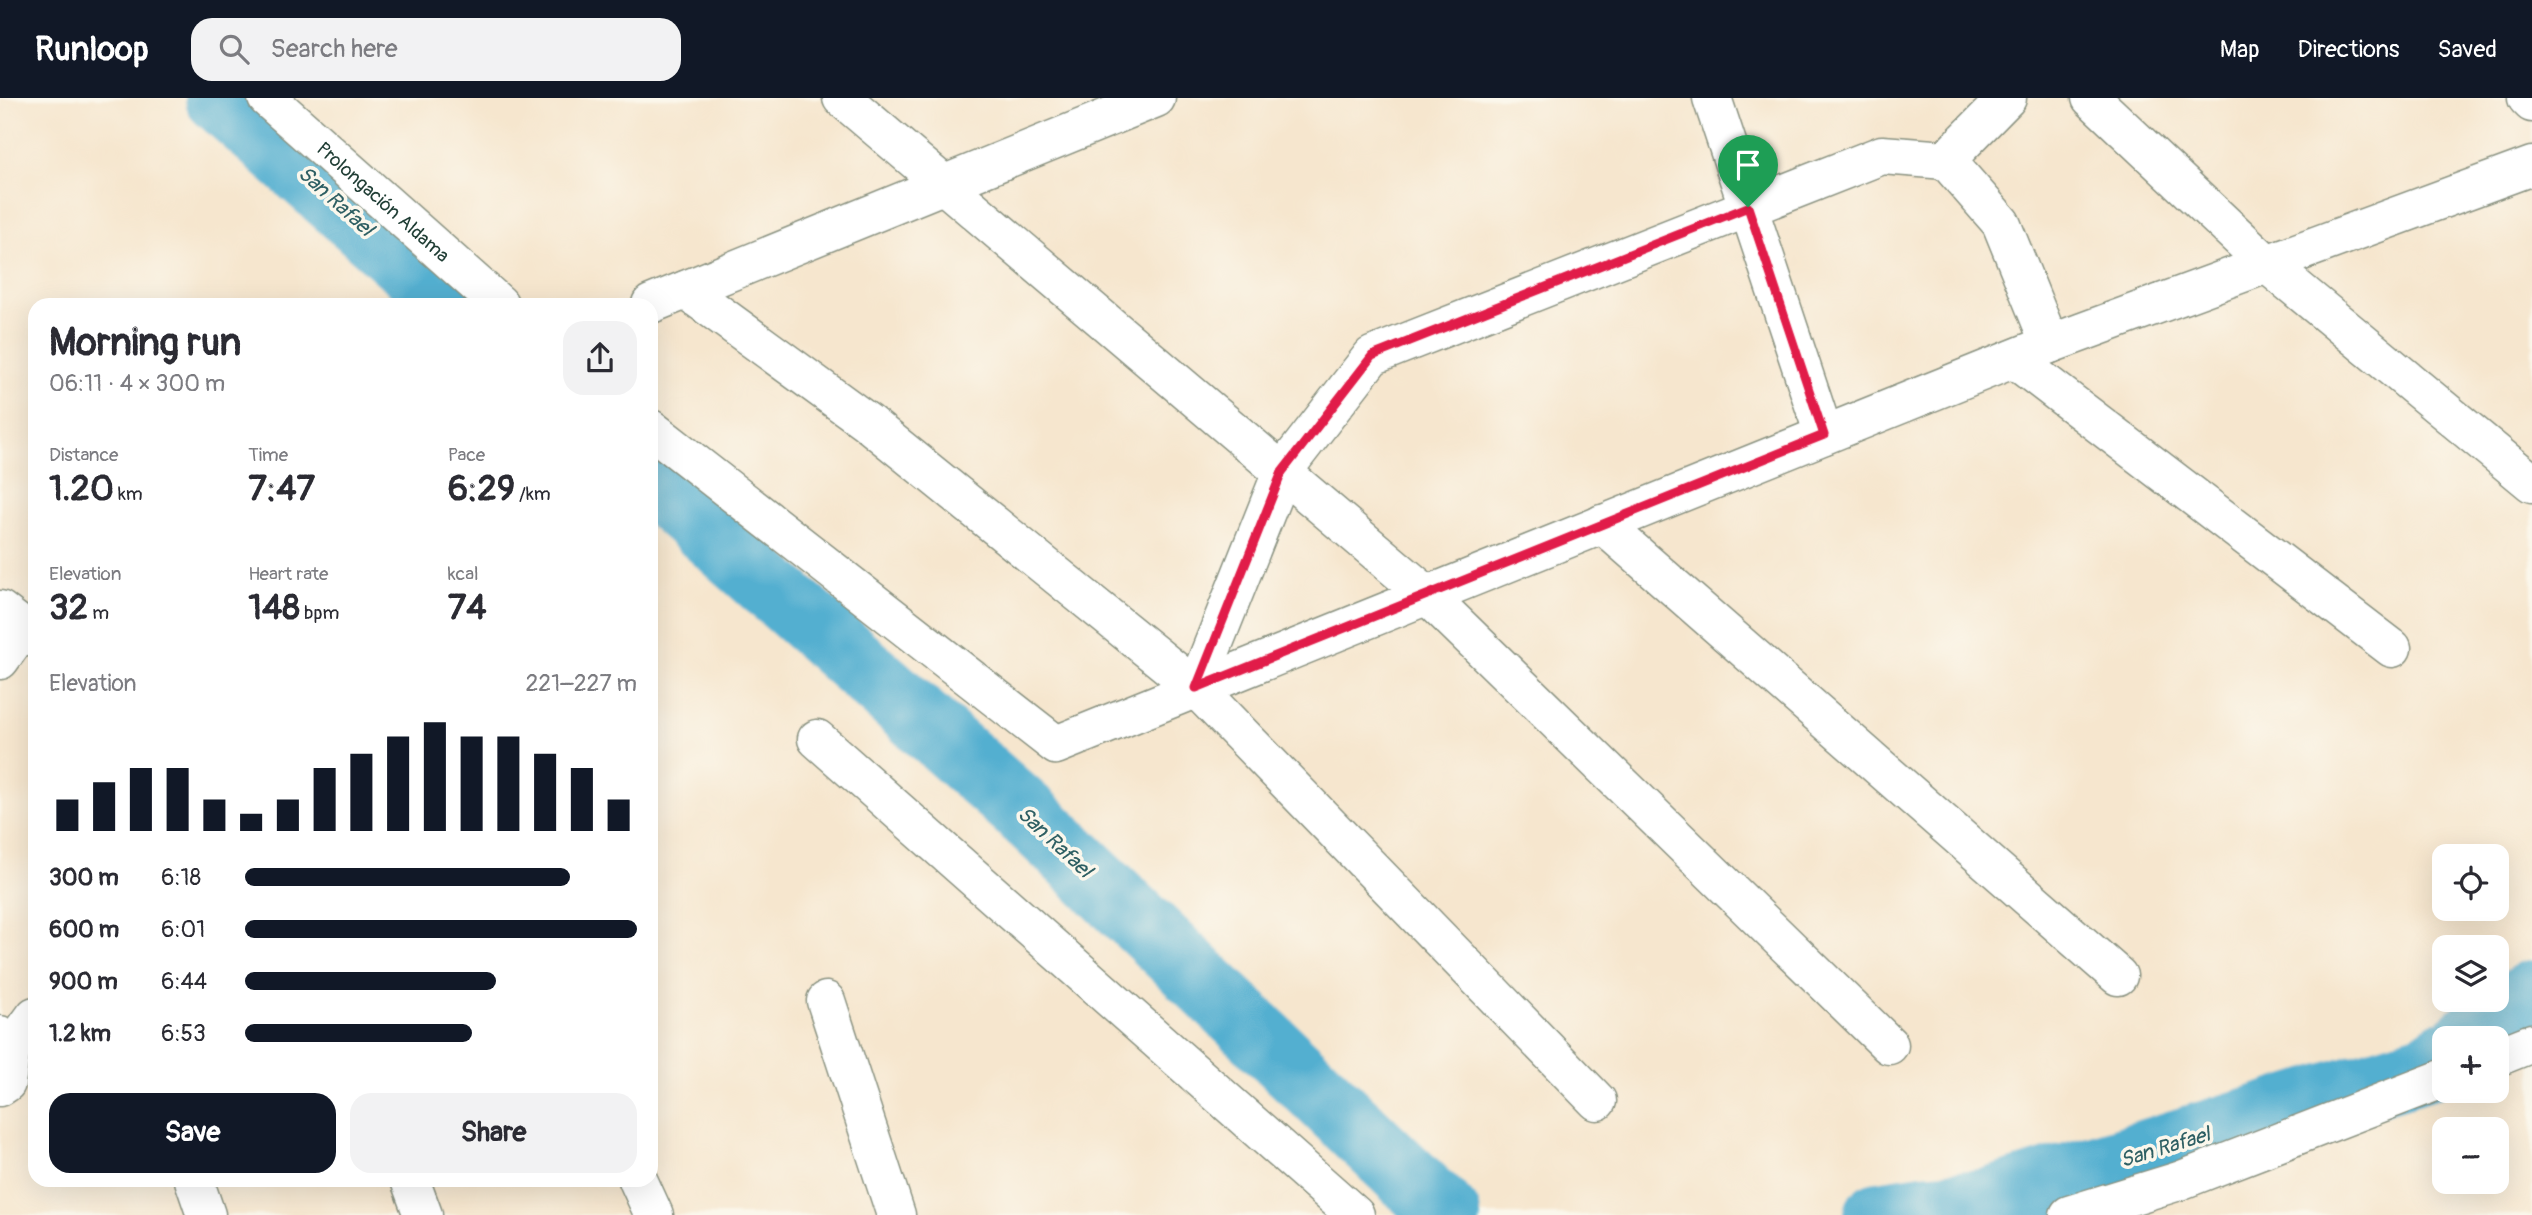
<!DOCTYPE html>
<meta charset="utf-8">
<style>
:root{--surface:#fff;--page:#f2f2f3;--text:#2b2b33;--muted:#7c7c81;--accent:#111827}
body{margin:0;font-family:Pangolin,sans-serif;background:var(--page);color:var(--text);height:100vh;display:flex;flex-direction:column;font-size:26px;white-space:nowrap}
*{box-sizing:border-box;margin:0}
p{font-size:23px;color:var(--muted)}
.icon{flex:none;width:38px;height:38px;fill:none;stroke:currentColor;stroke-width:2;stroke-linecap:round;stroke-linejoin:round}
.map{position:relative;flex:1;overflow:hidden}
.side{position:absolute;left:28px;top:200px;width:630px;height:889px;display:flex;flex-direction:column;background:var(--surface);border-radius:21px;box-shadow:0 7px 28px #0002}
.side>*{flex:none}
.fabs{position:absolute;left:2432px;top:746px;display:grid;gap:14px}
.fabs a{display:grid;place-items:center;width:77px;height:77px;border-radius:14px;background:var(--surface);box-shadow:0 7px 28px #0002;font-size:35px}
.pin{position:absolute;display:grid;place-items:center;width:60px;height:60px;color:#fff;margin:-72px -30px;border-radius:50% 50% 50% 0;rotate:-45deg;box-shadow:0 0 7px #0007}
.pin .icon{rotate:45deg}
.round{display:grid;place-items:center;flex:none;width:74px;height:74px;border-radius:21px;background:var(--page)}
.head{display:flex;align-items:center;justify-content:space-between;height:119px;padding:0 21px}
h1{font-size:38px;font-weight:800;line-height:52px}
.metrics{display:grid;grid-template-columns:repeat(3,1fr);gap:10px;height:119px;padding:7px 21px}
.metrics div{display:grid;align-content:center}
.metrics b{font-size:35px;font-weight:800}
.metrics small{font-size:19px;font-weight:400}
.metrics p{font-size:19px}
.chart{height:196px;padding:14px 21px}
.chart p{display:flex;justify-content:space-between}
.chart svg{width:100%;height:126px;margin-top:7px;stroke:var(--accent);stroke-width:6}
.cta{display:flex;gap:14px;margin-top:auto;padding:14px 21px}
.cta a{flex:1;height:80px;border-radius:21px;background:var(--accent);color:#fff;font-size:28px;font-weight:800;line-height:80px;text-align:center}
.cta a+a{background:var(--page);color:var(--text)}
ul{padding:0 21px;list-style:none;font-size:23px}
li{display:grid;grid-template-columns:112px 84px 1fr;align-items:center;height:52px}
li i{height:18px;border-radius:9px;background:var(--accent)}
header{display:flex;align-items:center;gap:42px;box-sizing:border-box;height:98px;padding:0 35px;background:var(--accent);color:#fff}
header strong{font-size:33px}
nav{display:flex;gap:38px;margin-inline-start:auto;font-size:24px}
.search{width:490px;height:63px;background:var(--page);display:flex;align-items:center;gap:18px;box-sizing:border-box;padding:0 24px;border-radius:21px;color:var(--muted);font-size:26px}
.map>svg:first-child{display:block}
</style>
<header>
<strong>Runloop</strong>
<div class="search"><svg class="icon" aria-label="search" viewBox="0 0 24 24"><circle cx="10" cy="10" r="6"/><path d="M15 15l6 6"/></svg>Search here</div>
<nav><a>Map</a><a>Directions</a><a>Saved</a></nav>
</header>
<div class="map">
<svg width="2532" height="1117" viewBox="0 0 2532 1117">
<rect width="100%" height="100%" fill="#fbf7ec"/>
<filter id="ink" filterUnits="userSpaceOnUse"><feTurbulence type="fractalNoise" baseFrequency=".0143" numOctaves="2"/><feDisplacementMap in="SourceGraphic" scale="14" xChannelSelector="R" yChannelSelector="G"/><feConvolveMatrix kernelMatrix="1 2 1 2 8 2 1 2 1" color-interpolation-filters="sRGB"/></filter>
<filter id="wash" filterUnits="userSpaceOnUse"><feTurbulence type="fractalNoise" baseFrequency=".00686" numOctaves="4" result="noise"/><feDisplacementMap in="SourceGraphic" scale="28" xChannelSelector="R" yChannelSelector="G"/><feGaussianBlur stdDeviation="1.57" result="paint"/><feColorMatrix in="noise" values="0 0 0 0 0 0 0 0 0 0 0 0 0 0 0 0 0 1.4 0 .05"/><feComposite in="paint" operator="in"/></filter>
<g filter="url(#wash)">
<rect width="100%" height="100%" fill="#f6e6ce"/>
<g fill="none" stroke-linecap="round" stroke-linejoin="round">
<g stroke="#52afd0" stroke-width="68">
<path d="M219 0 452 206"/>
<path d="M651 383 1033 722 1447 1117"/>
<path d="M2468 940 2532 896"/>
<path d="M1878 1117 1923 1110 1985 1105 2428 968 2445 956"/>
</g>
</g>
</g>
<g filter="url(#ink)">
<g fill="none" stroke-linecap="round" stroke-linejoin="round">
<g stroke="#8a9281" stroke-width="41">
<g id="minor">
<path id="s1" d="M267 0 499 206"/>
<path d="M842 0 1427 497 1889 947"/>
<path d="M1712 0 1824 337"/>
<path d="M2091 0 2267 166 2532 385"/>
<path d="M2527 0 2532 5"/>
<path d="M1946 62 2007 0"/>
<path d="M686 192 867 324 1196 590 1597 1003"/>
<path d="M651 206 1156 0"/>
<path d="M2014 261 2392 550"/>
<path d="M651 331 1056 647 2050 246 2532 68"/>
<path d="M1602 426 2118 878"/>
<path d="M0 512 35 539"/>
<path d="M0 562 23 530"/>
<path d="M1196 590 1282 374 1372 258 1882 57 1946 62 2001 125 2050 246"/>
<path d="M817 641 1355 1117"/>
<path d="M826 903 896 1117"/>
<path d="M0 937 11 951 6 985 0 989"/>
<path d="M11 951 35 918"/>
<path d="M2497 959 2532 945"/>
<path d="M194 1082 206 1117"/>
<path d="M410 1082 423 1117"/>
<path d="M638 1082 654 1117"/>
<path d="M2069 1117 2179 1083 2445 980"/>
</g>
</g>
<use href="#minor" stroke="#fff" stroke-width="38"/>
</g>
</g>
<g fill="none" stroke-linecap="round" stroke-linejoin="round" filter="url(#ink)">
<g stroke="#fff" stroke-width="14">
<path id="route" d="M1748 109 1824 337 1196 590 1282 374 1372 258Z"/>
</g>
<use href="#route" stroke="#e11d48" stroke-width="9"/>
</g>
<g text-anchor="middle" stroke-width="7" stroke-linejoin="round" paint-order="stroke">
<g font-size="19" fill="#1f3d34" stroke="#fbf7ec">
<text dy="7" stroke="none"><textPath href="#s1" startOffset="156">Prolongación Aldama</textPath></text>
</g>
<g font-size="21" font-style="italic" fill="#2e5f63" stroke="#fbf7ec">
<text transform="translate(336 103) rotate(42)" y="7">San Rafael</text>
<text transform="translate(1055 744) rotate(43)" y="7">San Rafael</text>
<text transform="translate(2165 1049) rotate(-17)" y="7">San Rafael</text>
</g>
</g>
</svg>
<div class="fabs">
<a><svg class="icon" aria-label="locate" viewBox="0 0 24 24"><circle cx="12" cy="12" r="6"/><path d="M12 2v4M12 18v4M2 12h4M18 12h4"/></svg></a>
<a><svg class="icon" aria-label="layers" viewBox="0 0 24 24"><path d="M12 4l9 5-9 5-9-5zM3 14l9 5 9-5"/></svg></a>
<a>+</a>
<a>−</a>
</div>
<div class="pin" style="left:1748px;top:109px;background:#1e9e55"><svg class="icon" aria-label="arrive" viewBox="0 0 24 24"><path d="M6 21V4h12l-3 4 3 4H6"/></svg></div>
<section class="side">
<div class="head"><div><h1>Morning run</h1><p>06:11 · 4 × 300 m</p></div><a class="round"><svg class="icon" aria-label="share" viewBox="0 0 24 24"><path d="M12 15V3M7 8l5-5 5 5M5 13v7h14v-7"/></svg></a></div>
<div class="metrics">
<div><p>Distance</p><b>1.20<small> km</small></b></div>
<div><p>Time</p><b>7:47</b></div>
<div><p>Pace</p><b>6:29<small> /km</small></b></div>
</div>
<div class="metrics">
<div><p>Elevation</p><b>32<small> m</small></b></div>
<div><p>Heart rate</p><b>148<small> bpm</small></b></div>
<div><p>kcal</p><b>74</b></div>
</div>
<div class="chart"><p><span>Elevation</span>221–227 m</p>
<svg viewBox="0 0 160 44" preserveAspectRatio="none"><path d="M5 44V33M15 44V27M25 44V22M35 44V22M45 44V33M55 44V38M65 44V33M75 44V22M85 44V17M95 44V11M105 44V6M115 44V11M125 44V11M135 44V17M145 44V22M155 44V33"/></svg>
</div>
<ul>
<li><b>300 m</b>6:18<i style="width:83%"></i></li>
<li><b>600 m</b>6:01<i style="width:100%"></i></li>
<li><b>900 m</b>6:44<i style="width:64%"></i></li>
<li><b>1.2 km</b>6:53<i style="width:58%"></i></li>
</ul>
<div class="cta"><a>Save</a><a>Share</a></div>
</section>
</div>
